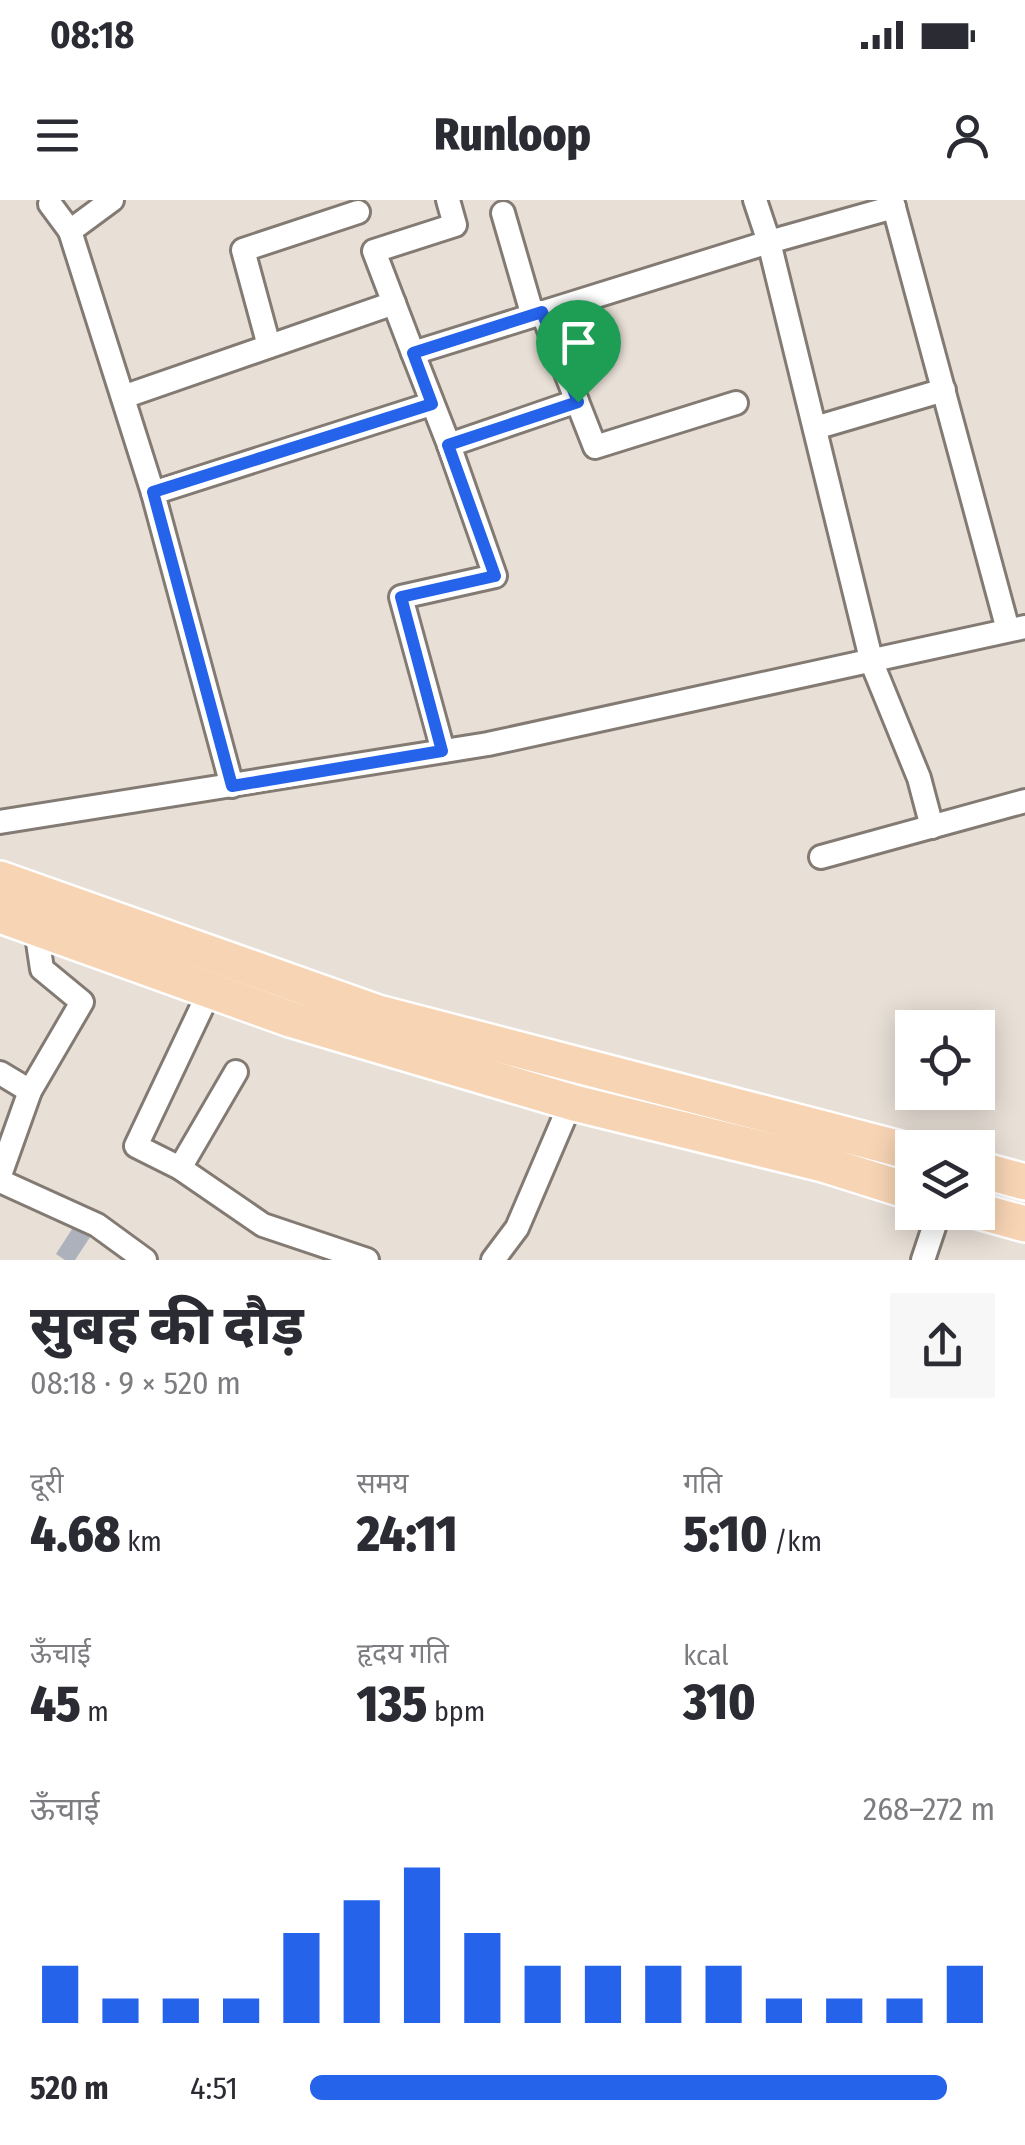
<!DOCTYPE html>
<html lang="hi">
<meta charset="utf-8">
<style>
:root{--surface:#fff;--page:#f7f7f7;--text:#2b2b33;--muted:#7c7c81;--accent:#2563eb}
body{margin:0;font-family:"Fira Sans Condensed","Noto Sans Devanagari",sans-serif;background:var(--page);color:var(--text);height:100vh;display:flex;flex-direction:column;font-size:38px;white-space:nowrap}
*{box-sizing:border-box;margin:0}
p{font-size:32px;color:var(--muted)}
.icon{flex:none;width:55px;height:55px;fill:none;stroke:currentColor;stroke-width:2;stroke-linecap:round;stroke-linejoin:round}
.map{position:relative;height:1060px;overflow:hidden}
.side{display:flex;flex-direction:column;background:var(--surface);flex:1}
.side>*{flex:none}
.tools{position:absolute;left:895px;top:810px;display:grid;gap:20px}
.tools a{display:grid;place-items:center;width:100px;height:100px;border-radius:0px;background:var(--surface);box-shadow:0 5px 25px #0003;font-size:50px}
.pin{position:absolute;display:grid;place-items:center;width:85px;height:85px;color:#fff;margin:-102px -42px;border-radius:50% 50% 50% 0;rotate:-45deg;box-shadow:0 0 10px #0007}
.pin .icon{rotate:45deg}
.round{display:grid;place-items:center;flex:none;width:105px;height:105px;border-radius:0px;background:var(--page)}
.summary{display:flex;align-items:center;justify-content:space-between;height:170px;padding:0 30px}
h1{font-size:55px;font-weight:800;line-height:75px}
.stats{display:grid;grid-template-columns:repeat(3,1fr);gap:15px;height:170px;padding:10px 30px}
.stats div{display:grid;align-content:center}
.stats b{font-size:50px;font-weight:800}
.stats small{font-size:28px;font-weight:400}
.stats p{font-size:28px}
.chart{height:280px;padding:20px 30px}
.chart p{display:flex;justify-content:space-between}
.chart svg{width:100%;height:180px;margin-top:10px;stroke:var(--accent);stroke-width:6}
ul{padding:0 30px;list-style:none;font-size:32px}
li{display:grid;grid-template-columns:160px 120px 1fr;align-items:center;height:75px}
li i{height:25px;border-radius:12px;background:var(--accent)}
.status{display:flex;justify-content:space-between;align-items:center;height:70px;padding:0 50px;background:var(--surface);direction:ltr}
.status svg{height:28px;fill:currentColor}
header{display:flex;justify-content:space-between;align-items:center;height:130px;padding:0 30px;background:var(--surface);font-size:45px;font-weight:800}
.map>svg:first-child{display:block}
</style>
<div class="status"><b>08:18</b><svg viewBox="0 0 49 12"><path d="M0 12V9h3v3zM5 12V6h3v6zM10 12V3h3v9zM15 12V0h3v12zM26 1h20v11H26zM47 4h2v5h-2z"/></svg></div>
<header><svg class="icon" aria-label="menu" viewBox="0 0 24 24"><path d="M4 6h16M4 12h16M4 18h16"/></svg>Runloop<svg class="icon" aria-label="person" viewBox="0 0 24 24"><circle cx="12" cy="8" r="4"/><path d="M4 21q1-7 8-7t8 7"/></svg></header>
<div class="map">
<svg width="1025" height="1060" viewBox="0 0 1025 1060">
<rect width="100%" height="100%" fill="#e8dfd6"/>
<path fill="#adb1bc" d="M78 1020 94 1031 75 1060H65L56 1054Z"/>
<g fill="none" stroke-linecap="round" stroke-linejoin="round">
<g stroke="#837b73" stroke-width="28">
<g id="street">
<path d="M112 0 70 31 153 293"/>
<path d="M448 0 455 25 374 51 413 153 769 42 755 0"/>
<path d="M892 0 1008 430"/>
<path d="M50 4 70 31"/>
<path d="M894 7 769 42 872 463 919 578 932 627"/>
<path d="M503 13 532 113 542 112 595 247 736 203"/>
<path d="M269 146 243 50 358 12"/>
<path d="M413 153 449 245"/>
<path d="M123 197 394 103"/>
<path d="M815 228 944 190"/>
<path d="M443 551 401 397 495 376 449 245 577 201"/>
<path d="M232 586 153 293 431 204"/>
<path d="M0 622 488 544 1025 427"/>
<path d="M821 657 1025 601"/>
<path d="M236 872 180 968 263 1025 367 1060"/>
<path d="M0 873 30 891"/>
<path d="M180 968 136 946 210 790"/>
<path d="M0 975 30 891 82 802 42 769 36 729"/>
<path d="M0 981 97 1025 145 1060"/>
<path d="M493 1060 517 1028 586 867"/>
<path d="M923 1060 939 1012"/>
</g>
</g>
<g stroke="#fff" stroke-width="40">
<g id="primary">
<path d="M0 679 378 813 912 952"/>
<path d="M0 715 290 819 574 903 823 964 912 992"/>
<path d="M978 969 1025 982"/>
<path d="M978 1011 1025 1024"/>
</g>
</g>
<use href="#street" stroke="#fff" stroke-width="22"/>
<use href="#primary" stroke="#f7d4b4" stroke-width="35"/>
</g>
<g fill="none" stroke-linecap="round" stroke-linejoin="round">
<g stroke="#fff" stroke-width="20">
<path id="route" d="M542 112 578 202 448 245 495 376 401 397 442 551 232 586 153 292 432 204 413 153Z"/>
</g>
<use href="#route" stroke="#2563eb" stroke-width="12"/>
</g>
</svg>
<div class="tools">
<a><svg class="icon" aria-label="locate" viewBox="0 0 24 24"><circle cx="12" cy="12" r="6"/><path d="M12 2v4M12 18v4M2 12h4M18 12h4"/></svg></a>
<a><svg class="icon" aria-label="layers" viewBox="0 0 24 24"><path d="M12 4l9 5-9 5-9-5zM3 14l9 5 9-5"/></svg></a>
</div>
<div class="pin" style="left:578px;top:202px;background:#1e9e55"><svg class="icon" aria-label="arrive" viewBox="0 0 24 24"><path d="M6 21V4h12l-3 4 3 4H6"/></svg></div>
</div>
<section class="side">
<div class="summary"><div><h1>सुबह की दौड़</h1><p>08:18 · 9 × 520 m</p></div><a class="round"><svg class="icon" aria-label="share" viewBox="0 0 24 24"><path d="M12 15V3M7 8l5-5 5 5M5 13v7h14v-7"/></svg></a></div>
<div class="stats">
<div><p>दूरी</p><b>4.68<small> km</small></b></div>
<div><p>समय</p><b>24:11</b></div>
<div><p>गति</p><b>5:10<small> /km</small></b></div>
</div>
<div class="stats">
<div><p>ऊँचाई</p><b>45<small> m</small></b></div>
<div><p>हृदय गति</p><b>135<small> bpm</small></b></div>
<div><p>kcal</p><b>310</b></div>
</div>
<div class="chart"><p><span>ऊँचाई</span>268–272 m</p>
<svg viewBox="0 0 160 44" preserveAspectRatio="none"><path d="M5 44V30M15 44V38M25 44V38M35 44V38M45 44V22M55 44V14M65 44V6M75 44V22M85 44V30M95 44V30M105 44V30M115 44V30M125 44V38M135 44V38M145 44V38M155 44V30"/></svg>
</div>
<ul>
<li><b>520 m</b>4:51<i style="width:93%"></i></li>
</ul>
</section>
